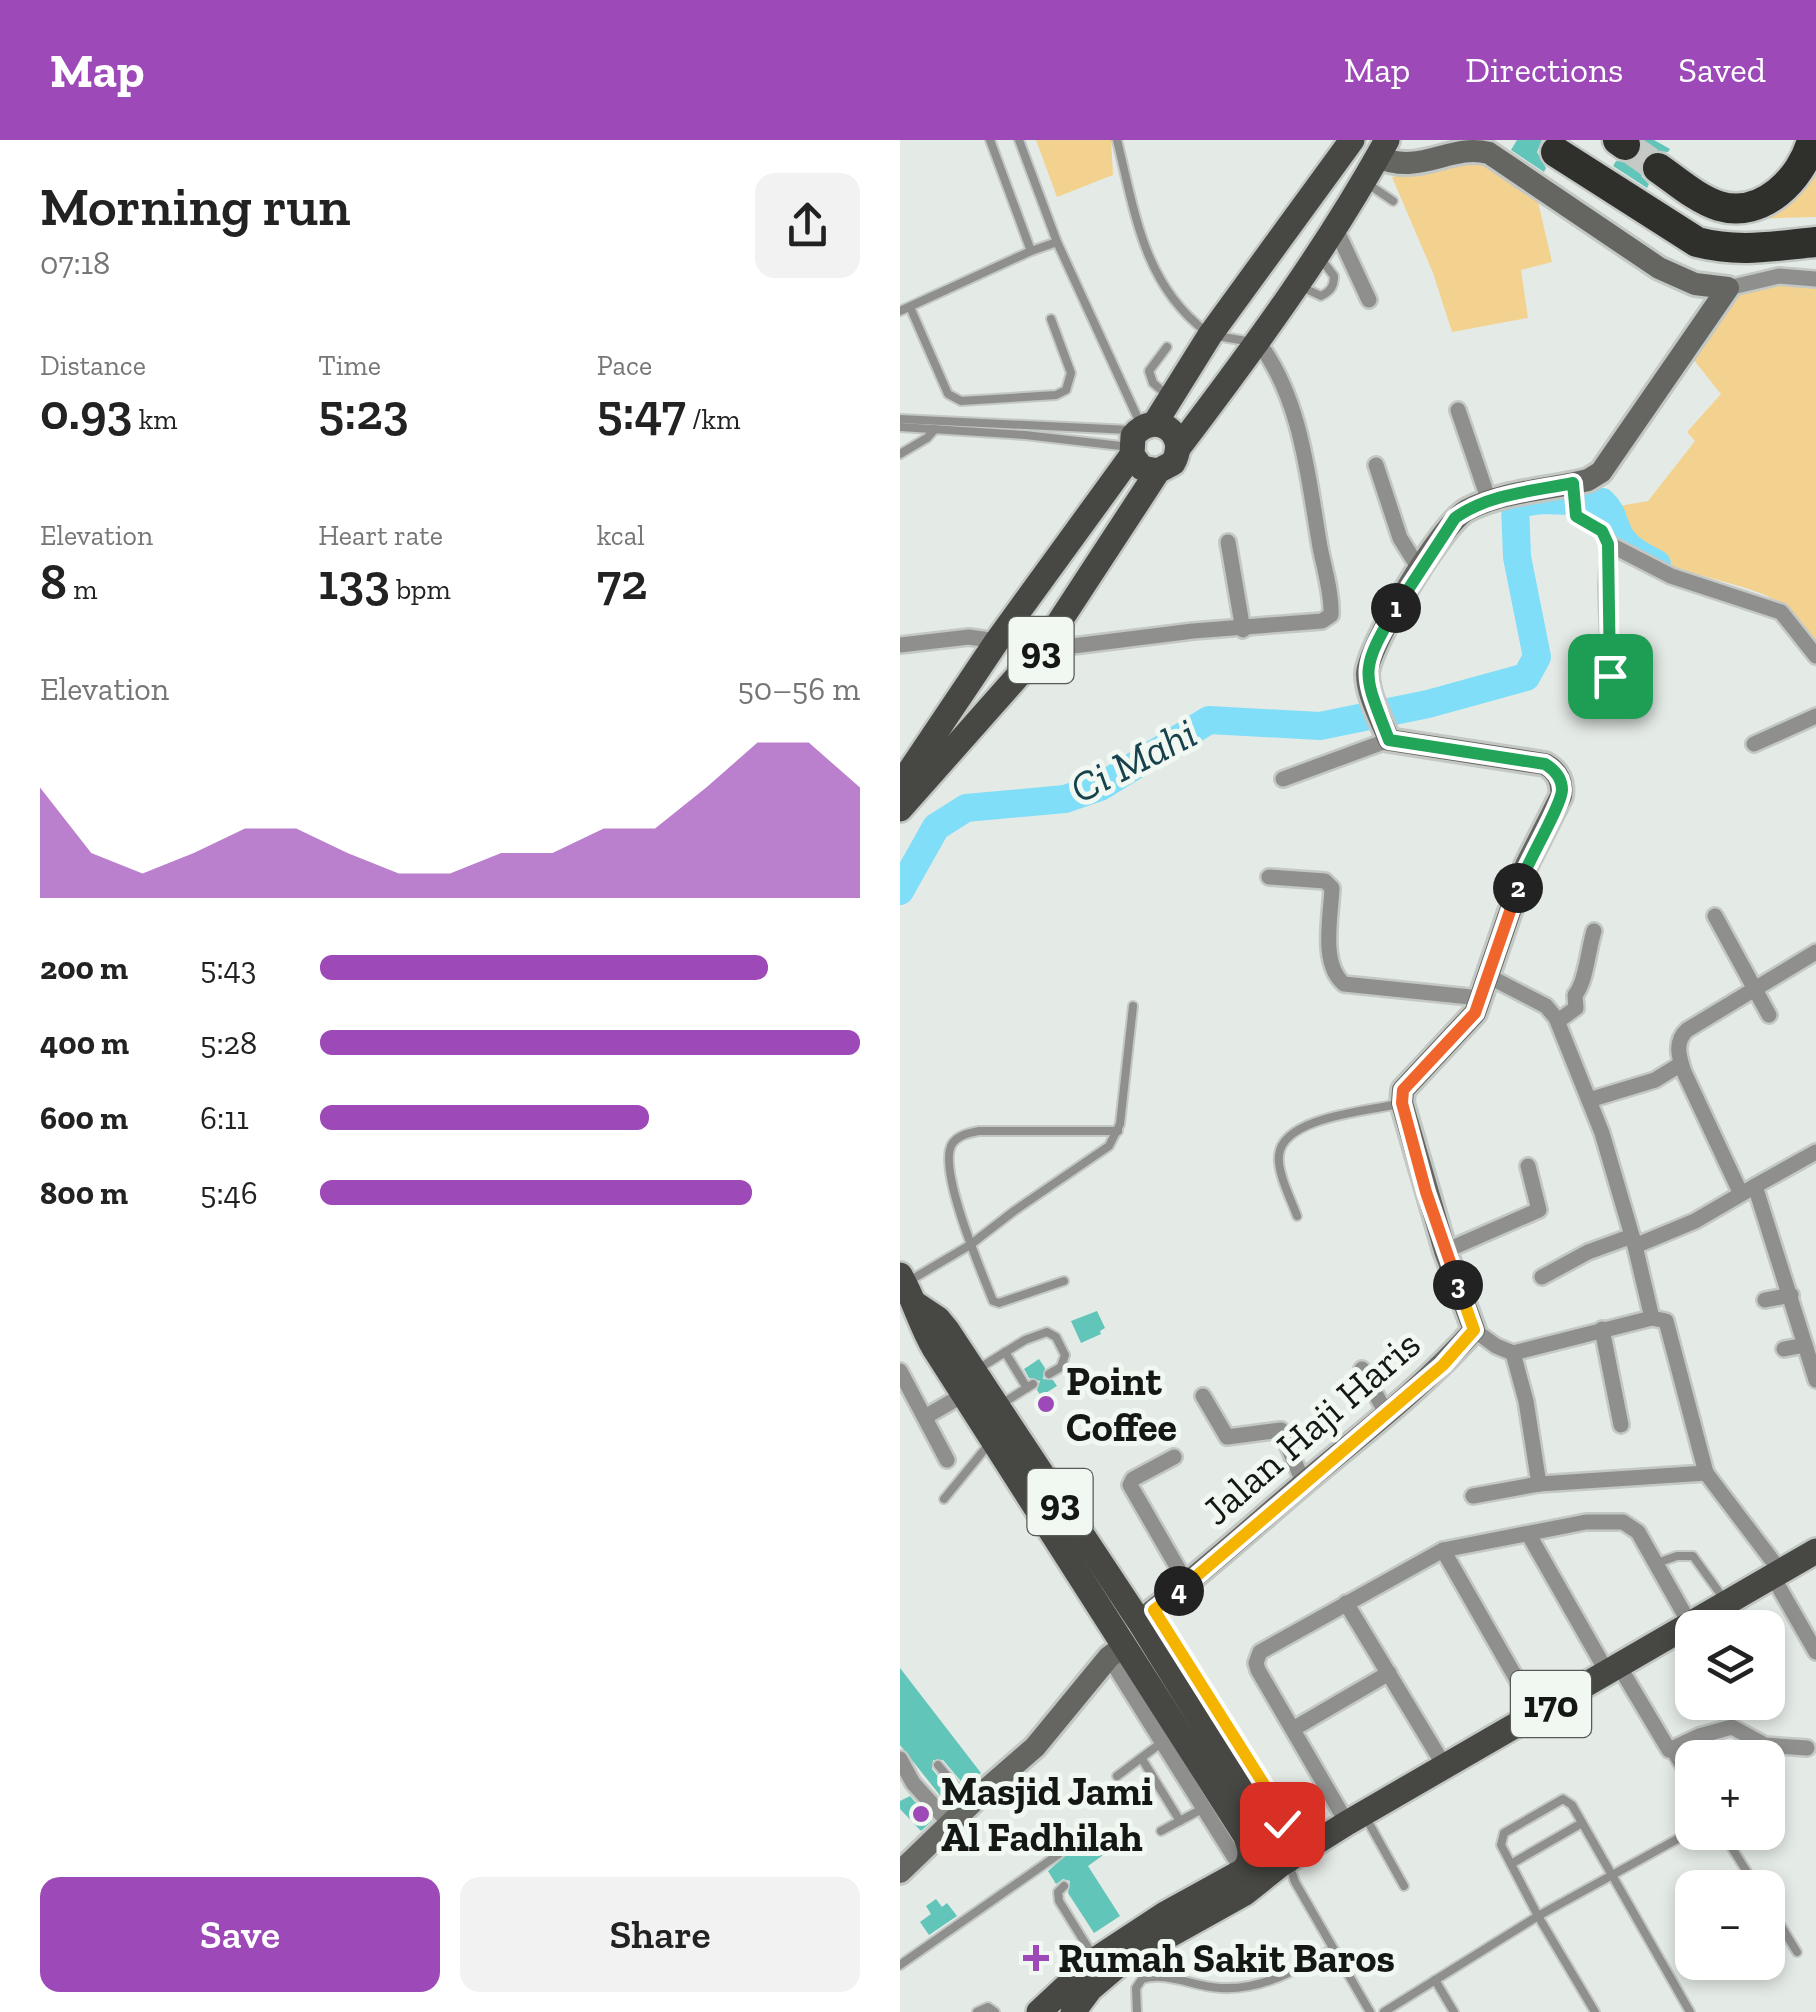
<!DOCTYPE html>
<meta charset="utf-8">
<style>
:root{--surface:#fff;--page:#f2f2f2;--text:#222;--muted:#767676;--accent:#9e49b8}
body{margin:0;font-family:"Zilla Slab",serif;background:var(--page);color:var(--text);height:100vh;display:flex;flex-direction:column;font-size:38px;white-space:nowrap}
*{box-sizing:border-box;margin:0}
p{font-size:32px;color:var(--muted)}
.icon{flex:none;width:55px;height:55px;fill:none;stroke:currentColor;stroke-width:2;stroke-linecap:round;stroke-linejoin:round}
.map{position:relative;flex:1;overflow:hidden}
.side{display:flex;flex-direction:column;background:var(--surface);width:900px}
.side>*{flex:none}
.fabs{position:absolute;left:775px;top:1470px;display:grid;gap:20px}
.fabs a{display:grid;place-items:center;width:110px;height:110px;border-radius:20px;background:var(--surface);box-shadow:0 5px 15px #0003;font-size:50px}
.pin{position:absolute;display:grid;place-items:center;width:85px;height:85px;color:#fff;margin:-42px;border-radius:20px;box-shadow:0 5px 15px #0006}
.km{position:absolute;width:50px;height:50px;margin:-25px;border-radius:50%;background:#222;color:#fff;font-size:28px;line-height:50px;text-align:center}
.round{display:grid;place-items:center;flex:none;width:105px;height:105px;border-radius:20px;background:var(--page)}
.headline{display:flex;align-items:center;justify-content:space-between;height:170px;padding:0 40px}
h1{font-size:55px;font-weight:600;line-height:75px}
.metrics{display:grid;grid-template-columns:repeat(3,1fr);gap:15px;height:170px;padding:10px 40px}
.metrics div{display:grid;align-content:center}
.metrics b{font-size:50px;font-weight:600}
.metrics small{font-size:28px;font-weight:400}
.metrics p{font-size:28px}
.chart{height:280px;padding:20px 40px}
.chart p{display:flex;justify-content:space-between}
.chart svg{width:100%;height:180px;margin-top:10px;fill:var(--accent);opacity:.7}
.primary-button{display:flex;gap:20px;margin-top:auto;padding:20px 40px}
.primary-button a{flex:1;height:115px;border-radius:20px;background:var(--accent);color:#fff;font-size:40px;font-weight:600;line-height:115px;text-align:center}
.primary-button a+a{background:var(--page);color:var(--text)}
ul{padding:0 40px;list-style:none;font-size:32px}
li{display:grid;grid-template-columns:160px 120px 1fr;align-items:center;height:75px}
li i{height:25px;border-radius:12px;background:var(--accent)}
header{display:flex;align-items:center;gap:60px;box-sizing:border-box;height:140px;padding:0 50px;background:var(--accent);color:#fff}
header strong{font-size:48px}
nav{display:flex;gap:55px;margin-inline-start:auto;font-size:35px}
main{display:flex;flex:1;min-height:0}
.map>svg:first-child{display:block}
</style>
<header>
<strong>Map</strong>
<nav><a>Map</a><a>Directions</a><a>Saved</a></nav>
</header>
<main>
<section class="side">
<div class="headline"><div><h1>Morning run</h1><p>07:18</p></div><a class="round"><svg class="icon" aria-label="share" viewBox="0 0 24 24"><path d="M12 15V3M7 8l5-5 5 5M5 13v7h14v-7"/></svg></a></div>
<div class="metrics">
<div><p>Distance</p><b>0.93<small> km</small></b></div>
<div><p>Time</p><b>5:23</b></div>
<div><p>Pace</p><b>5:47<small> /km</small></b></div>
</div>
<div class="metrics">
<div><p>Elevation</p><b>8<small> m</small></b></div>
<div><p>Heart rate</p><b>133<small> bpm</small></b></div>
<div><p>kcal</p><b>72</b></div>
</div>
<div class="chart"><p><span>Elevation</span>50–56 m</p>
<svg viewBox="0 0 160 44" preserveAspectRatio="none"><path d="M0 44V17L10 33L20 38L30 33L40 27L50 27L60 33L70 38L80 38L90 33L100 33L110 27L120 27L130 17L140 6L150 6L160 17V44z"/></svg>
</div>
<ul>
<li><b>200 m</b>5:43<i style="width:83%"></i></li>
<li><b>400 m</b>5:28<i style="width:100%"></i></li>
<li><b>600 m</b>6:11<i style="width:61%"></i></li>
<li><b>800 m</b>5:46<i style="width:80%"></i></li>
</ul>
<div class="primary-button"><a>Save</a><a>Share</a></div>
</section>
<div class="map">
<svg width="916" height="1872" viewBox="0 0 916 1872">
<rect width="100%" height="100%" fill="#e4eae5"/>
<g fill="#f3d290">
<path d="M136 0H211L213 35 157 57Z"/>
<path d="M561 20 586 22 635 49 652 122 621 130 628 178 552 192 533 133 492 37Z"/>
<path d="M916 26V77L846 79Z"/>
<path d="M866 141 916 143V502C903 484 893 469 873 459 827 434 721 433 719 366L748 361 795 301 787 292 821 254 789 214 829 152Z"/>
</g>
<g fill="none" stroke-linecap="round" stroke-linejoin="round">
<path stroke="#80def8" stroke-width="28" d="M0 751 36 687 66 668 165 659 200 647 309 580 420 586 528 564 626 537 637 517 617 417 615 364 643 360 702 362C713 373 712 379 718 392 725 408 742 416 757 424"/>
</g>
<g fill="#61c6b9">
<path d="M617 0H642L637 12 646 28 644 32 611 10Z"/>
<path d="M743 0H754L770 9 768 12 751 11 742 18 739 27 742 37 749 44 747 48 713 26 716 21 732 22 740 17Z"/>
<path d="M197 1171 205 1188 200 1191 201 1194 181 1203 171 1181Z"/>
<path d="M139 1219 145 1228 143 1239 153 1240 157 1246 141 1256 137 1250 140 1241 129 1238 124 1229Z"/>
<path d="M0 1528 81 1633 65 1646 43 1620H33L32 1629 54 1656 46 1663 0 1605Z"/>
<path d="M10 1656 32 1681 21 1691 0 1669V1661Z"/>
<path d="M199 1686 213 1708 188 1726 220 1776 194 1793 168 1753 170 1741 163 1739 156 1744 148 1731Z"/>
<path d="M36 1759 42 1767 47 1763 57 1776 29 1795 20 1782 31 1774 26 1766Z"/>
</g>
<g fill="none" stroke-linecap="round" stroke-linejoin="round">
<path stroke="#c5cac6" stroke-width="30" stroke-dasharray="30 15" stroke-linecap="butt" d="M725 5 758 28"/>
<g stroke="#c3c8c4" stroke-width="12">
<g id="lane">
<path d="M119 0 157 102 241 285"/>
<path d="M217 0C235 72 243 143 305 191"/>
<path d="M468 44 493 61"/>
<path d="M131 111 157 102"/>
<path d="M400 146 421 156C431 151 434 146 434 136L421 119"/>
<path d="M10 167 48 254 61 261 156 255 166 250 171 233 151 179"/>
<path d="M0 171 131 111 90 0"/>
<path d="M317 196 352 202"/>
<path d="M266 254 253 243 249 231 267 207"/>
<path d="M0 279 230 290"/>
<path d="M0 287 125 295 230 307"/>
<path d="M0 314 27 298 35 289"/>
<path d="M397 1076C391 1059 377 1033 379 1015 383 977 468 971 498 964"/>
<path d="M9 1141 70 1105 114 1071 209 1006 220 984 233 866"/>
<path d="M164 1141 99 1163 93 1161C82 1133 37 1029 52 1004 58 995 69 993 79 991H218"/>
<path d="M105 1212 127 1248"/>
<path d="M78 1229 125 1200 147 1192 156 1197 165 1215 161 1227 149 1234"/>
<path d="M103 1263 133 1244"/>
<path d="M44 1359 89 1304"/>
<path d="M757 1423 777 1416H793L824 1459"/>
<path d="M769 1610 792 1647"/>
<path d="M242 1619 280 1681"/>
<path d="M38 1625 67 1660"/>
<path d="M217 1636 261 1603"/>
<path d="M466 1678 504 1746"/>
<path d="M261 1691 304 1668"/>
<path d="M822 1692 857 1748"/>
<path d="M389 1724 395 1742 470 1872"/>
<path d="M611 1724 682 1683"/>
<path d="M164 1746 158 1752 159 1761 192 1814"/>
<path d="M868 1765 897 1812"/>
<path d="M0 1825 159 1714"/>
<path d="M535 1840 554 1872"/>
<path d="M77 1872 88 1867 95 1872"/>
<path d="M237 1872 236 1848 242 1839C267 1831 294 1847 321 1848 364 1850 397 1829 433 1809"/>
<path d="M484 1872 638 1776 792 1691"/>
<path d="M695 1872 638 1776 601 1705 604 1693 663 1659 672 1665 790 1872"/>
</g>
</g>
<g stroke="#c3c8c4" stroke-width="20">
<g id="street">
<path d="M436 89 469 160"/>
<path d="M828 148 879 136 916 139"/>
<path d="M558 270 589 361"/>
<path d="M476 325 500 398 520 430"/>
<path d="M673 343 676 376 702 391 709 404 707 448 710 536 714 569"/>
<path d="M328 402 343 490"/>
<path d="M709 404 771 436 881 472 916 516"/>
<path d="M0 505 69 497 97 501"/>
<path d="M141 510 293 491 422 481 431 475C432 453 424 428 420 407 408 338 402 260 358 202"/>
<path d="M854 604 916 576"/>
<path d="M383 639 489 600"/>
<path d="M369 737 425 741 432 748C431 776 420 824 444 844L580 858"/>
<path d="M815 776 869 875"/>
<path d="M588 836 646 866 656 878 702 993 735 1106"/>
<path d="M658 881 676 868 675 855C686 842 688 810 694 791"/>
<path d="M689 960 755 940 781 924"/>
<path d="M855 1046 916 1012"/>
<path d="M841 1054 784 932C779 917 774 902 787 890L916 812"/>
<path d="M545 1111 639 1070 628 1026"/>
<path d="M642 1137 688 1112 732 1096"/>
<path d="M865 1160 891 1155"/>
<path d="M752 1178 735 1106 795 1081 855 1046 916 1240"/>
<path d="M702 1189 721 1285"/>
<path d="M574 1190 596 1206 613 1213 752 1178 766 1181 806 1333 881 1432"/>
<path d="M884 1209 905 1205"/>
<path d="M613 1213 626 1261 639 1344"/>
<path d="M462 1229 487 1275"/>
<path d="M0 1231 47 1320"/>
<path d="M303 1256 327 1297 381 1290 404 1344"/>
<path d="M25 1277 70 1251"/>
<path d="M274 1317 233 1339 230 1345 287 1444"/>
<path d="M573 1356 639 1344 806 1333"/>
<path d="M629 1395 707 1532"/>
<path d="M543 1410 636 1573"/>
<path d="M873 1437 916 1512"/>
<path d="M446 1463 545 1627"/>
<path d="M253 1470 379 1670 382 1683 379 1704"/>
<path d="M209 1517 343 1731"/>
<path d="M719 1526 769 1610 799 1596 832 1587 865 1605 907 1608"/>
<path d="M393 1589 489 1533"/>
<path d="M0 1619 13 1643 50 1684"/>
<path d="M447 1683 358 1530 356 1523 360 1512 543 1410 686 1382H723L738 1392 790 1484"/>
</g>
</g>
<g stroke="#c3c8c4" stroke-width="28">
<g id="secondary">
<path d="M239 1481C292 1441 341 1397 392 1353 454 1300 520 1251 574 1190L545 1111 502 963 503 950 575 873 626 725 661 656C663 642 658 631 645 624L489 600C481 580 467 555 467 534 468 506 542 383 567 370 603 351 649 350 688 340L701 332 828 148 795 144 759 128 589 13C550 3 522 36 477 17"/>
<path d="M0 1732 81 1654 135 1607 209 1517 225 1505"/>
</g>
</g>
<g stroke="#c3c8c4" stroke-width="30">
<g id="primary">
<path d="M255 283 310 195 452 0"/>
<path d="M279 307C354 208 427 109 487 0"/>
<path d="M0 656 9 632 97 501 232 315"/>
<path d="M0 669 141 510 258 331 273 323C290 293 255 269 233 296L232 315 242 328 258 331"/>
<path d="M0 1135C14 1159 20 1184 34 1208L345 1695C351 1708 353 1720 343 1731L265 1774 195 1820 139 1872"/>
<path d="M17 1165 38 1179 47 1190 239 1481 388 1720"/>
<path d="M173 1872 190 1849 223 1821 345 1753 380 1725 447 1683 916 1411"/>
</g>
</g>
<g stroke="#c3c8c4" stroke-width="35">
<g id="highway">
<path d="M718 0 725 5"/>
<path d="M656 12 797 102C839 113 874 106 916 102"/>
<path d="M758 28C777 41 797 59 819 66 862 79 902 39 912 0"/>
</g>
</g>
<use href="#lane" stroke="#8f908d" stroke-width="8"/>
<use href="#street" stroke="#8f908d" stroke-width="15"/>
<use href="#secondary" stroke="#656661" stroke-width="22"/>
<use href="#primary" stroke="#474843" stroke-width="25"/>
<use href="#highway" stroke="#2f302b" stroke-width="30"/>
</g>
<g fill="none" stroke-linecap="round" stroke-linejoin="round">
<g stroke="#fff" stroke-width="20">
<path id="split-1" d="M496 468 555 378C588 354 634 351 673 343L676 376 702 391 708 404 710 536"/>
</g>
<g stroke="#fff" stroke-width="20">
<path id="split-2" d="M496 468C458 533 463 532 489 600L645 624C655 630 662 638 662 650 662 665 625 726 618 748"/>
</g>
<g stroke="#fff" stroke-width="20">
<path id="split-3" d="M558 1145 526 1052 502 963 503 950 575 873 618 748"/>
</g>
<g stroke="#fff" stroke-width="20">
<path id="split-4" d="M279 1451 543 1225 574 1190 558 1145"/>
</g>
<g stroke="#fff" stroke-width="20">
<path id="split-5" d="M279 1451 254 1470 380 1670 382 1684"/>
</g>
<use href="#split-1" stroke="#22a559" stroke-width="12"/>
<use href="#split-2" stroke="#22a559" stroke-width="12"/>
<use href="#split-3" stroke="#f0652b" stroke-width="12"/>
<use href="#split-4" stroke="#f5b400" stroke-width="12"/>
<use href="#split-5" stroke="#f5b400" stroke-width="12"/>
</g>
<g fill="#9e49b8" stroke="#f1f8f2" stroke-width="4">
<circle cx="146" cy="1264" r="10"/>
<circle cx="21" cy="1674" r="10"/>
<path d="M131 1803h10v10h10v10h-10v10h-10v-10h-10v-10h10z"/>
</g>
<g text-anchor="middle" stroke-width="10" stroke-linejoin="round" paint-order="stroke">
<g fill="#f1f8f2" stroke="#575a57" stroke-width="2.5">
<rect x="108.5" y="477" width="65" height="66" rx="8"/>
<rect x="127.5" y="1329" width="65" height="66" rx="8"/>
<rect x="611" y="1531" width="80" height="66" rx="8"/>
</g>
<g font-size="38" font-weight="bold" fill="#151715">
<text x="141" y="523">93</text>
<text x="160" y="1375">93</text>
<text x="651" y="1577">170</text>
</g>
<g font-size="40" font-weight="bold" fill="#151715" stroke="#f1f8f2" text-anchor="start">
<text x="166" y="1255">Point<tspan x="166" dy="46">Coffee</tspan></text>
<text x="41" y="1665">Masjid Jami<tspan x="41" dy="46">Al Fadhilah</tspan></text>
<text x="158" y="1832">Rumah Sakit Baros</text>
</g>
<g font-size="40" fill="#151715" stroke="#f1f8f2">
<text transform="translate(411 1287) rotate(-41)" y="14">Jalan Haji Haris</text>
</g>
<g font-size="42" font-style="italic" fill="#17424d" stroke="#f1f8f2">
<text transform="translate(233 620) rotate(-27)" y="15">Ci Mahi</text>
</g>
</g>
</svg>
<div class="fabs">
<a><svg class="icon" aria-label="layers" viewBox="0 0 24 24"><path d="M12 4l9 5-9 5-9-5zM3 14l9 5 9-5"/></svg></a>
<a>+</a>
<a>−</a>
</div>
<div class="pin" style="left:710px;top:536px;background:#1e9e55"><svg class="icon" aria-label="arrive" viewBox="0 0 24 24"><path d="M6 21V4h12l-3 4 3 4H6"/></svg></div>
<div class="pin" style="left:382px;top:1684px;background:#d93025"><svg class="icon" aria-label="check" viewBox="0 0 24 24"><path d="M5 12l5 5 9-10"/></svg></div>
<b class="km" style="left:496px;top:468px">1</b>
<b class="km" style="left:618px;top:748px">2</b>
<b class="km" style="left:558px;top:1145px">3</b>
<b class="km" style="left:279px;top:1451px">4</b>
</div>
</main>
